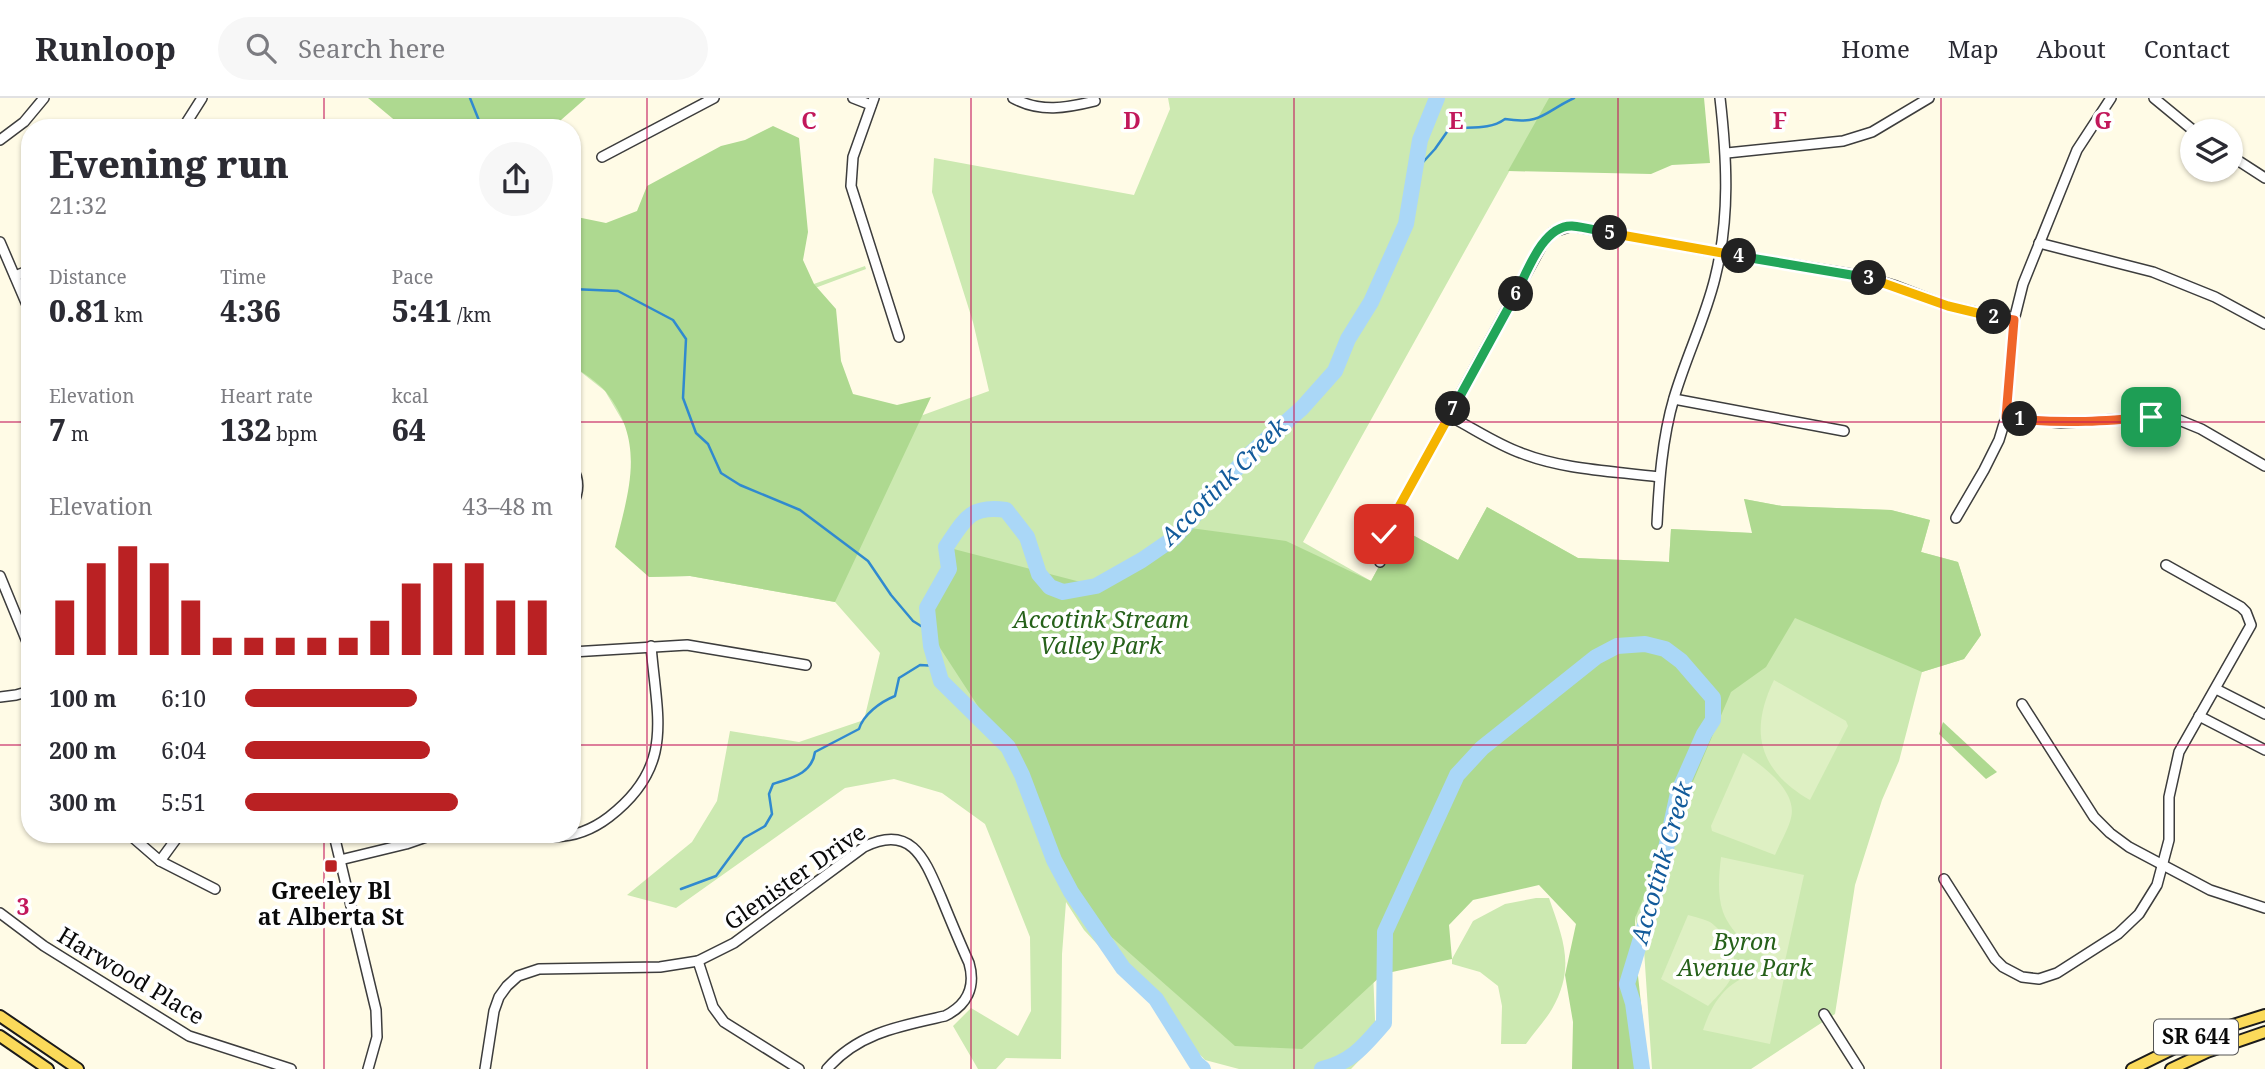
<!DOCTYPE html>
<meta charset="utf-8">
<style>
:root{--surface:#fff;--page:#f7f7f7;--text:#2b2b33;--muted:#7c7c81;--line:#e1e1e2;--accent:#ba2123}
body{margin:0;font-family:"Noto Serif",serif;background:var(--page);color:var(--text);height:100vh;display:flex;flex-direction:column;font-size:26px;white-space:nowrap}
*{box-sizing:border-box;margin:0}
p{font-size:23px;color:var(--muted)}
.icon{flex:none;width:38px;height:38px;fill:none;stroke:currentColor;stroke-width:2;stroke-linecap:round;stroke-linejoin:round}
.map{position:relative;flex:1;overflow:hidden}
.panel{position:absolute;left:21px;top:21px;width:560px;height:724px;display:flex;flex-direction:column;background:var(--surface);border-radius:28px;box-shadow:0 2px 5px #0004}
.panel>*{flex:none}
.tools{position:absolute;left:2180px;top:21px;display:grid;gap:14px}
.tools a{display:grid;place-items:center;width:63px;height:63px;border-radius:50%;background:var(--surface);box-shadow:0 2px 5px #0004;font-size:35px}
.pin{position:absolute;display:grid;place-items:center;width:60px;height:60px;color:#fff;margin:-30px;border-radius:14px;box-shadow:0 4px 10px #0006}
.km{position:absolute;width:35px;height:35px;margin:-18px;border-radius:50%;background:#222;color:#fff;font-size:19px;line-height:35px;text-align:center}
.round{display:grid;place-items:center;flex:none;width:74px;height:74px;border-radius:37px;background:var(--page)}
.overview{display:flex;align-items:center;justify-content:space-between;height:119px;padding:0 28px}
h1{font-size:38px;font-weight:800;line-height:52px}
.metrics{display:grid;grid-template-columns:repeat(3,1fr);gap:10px;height:119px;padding:7px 28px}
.metrics div{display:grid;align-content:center}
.metrics b{font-size:30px;font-weight:800}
.metrics small{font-size:19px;font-weight:400}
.metrics p{font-size:19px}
.chart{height:196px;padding:14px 28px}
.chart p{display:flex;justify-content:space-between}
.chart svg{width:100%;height:126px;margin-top:7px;stroke:var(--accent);stroke-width:6}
ul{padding:0 28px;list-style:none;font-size:23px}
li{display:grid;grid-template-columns:112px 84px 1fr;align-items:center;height:52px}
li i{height:18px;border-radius:9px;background:var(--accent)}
header{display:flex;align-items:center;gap:42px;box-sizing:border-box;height:98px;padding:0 35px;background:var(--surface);border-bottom:2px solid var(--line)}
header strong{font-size:33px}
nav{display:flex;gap:38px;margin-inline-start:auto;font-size:24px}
.search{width:490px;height:63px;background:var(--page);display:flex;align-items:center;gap:18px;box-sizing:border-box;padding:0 24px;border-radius:38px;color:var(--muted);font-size:26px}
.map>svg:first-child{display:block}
</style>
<header>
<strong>Runloop</strong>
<div class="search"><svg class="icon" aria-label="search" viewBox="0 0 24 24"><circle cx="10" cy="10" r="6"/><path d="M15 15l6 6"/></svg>Search here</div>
<nav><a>Home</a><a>Map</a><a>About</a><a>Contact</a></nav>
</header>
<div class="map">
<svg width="2265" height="971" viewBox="0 0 2265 971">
<rect width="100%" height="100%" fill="#fffbe6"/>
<g fill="#cce9b1">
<path d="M1168 0H1550L1303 444 1371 483 1400 430 1458 462 1487 409 1578 460 1669 464 1671 431 1752 435 1754 424 1744 401 1782 408 1891 412 1930 422 1921 454 1958 464 1981 537 1964 561 1922 574 1899 663 1882 702 1855 787 1835 916 1751 971H1652L1644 852 1635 820 1676 650 1373 873 1376 945 1351 971H1239L1205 962 1084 832 1066 804 1062 856 1061 961 1006 960 996 971H978L953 928 971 910 1018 938 1031 913 1030 839 985 726 942 695 894 681 845 690 676 810 627 797 692 744 717 703 730 633 799 644 864 622 880 555 835 504 690 478 649 479 658 403 629 334 605 293 572 267V138L791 194 865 168 866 171 791 199 832 323 912 321 989 293 973 224 932 94 934 60 1134 97 1170 11Z"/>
<path d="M1536 800H1549C1563 841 1576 869 1552 911 1545 923 1534 934 1526 946H1501L1502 908 1498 888 1480 874 1452 866V861L1473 823 1505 806Z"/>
</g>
<g fill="#aed990">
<path d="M368 0H586L561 22 558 30H404Z"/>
<path d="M1549 0H1704L1710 65 1672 67 1651 76 1508 73Z"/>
<path d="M773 28 799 40 808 134 803 162 814 186 836 211 841 263 853 296 897 307 931 299 835 504 690 478 649 479 615 449C629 392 646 345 606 294 598 284 583 275 572 267V118L606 125 637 113 647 88 721 48 745 42Z"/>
<path d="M1744 401 1782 408 1891 412 1930 422 1921 454 1958 464 1981 537 1964 561 1922 574 1795 520 1766 569 1731 594 1635 820 1636 859 1648 971H1572L1573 924 1565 877 1576 826 1539 787 1473 802 1449 827 1452 861 1383 876 1302 951 1235 948 1083 814 998 639 929 533 946 449 1096 488 1183 429 1286 443 1371 483 1400 430 1458 462 1487 409 1578 460 1669 464 1671 431 1752 435Z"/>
<path d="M1943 624 1997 674 1986 681 1939 636Z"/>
</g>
<g fill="#def0c3">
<path d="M1774 582 1846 623 1848 628 1810 702C1760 673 1748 635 1774 582Z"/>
<path d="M1743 655C1762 667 1798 693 1791 720 1788 732 1780 745 1775 757L1712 733 1711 728Z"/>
<path d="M1721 759 1804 777 1785 863C1759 860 1732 838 1723 814 1717 797 1719 776 1721 759Z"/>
<path d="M1688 817C1695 819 1704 821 1710 824 1723 833 1738 855 1734 872 1731 886 1717 898 1708 908L1661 881Z"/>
<path d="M1751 877 1784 880 1770 946 1703 932C1711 907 1725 885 1751 877Z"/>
</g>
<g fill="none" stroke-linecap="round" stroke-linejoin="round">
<g stroke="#308acf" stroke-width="2.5">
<path d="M470 0 482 30"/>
<path d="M1414 74 1435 51 1449 31C1467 28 1489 33 1505 21 1542 27 1544 14 1574 0"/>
<path d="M572 191 618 193 673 222 686 241 683 300 696 335 708 346 721 375 740 387 800 412 868 463 891 497 913 523 929 533"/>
<path d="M681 791 716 778 744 740 765 728 772 716 769 696 773 686C791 680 812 676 815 654L859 631C863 617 880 604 895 598L899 580 920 567 937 568"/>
</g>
<g stroke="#aad7f7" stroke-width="16">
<path d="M1203 971 1196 965 1156 901 1123 870 1071 794 1054 762 1022 677 1008 649 941 583 931 548 927 510 949 471 946 449C965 421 970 407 1006 412L1027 439 1039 476 1050 489 1063 494 1096 488 1142 462 1174 440 1250 356 1302 310 1335 273 1348 241 1371 204 1406 126 1420 42 1437 0"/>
<path d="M1322 971C1352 964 1364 948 1384 925L1385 834 1457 677 1482 650 1596 559 1617 548 1645 546 1665 551 1681 563 1713 600V622L1704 636 1678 695 1660 778 1627 886 1633 905 1642 971"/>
</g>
<g stroke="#3d3d3d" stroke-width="12">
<g id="minor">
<path d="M853 0 871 7"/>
<path d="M874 0 853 59 851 88 899 239"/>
<path d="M1013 0C1040 15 1067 10 1095 3"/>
<path d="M2154 0 2194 33"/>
<path d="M183 30 202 0"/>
<path d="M0 42 24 24 44 0"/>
<path d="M1727 55 1843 43 1872 34 1929 0"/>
<path d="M2231 58 2265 80"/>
<path d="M602 59 714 0"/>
<path d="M0 144 30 214"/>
<path d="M2039 145 2153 174 2215 199 2265 226"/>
<path d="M15 178 30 172"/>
<path d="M1674 301 1844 333"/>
<path d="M1449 318C1473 330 1496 346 1521 355 1564 372 1614 373 1659 379"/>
<path d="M2006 319 2061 325 2151 319 2179 322 2201 331 2265 368"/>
<path d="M572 369C580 382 579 395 572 408"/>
<path d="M1956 420 1984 372 1999 342 2006 319 2014 222 2023 186 2077 52 2111 0"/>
<path d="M1657 426C1659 385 1662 341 1674 300 1686 259 1705 221 1715 180 1730 120 1727 61 1720 0"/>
<path d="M1380 464 1379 451 1384 436 1542 147 1553 134 1572 128 1720 155 1863 178 1896 188 1948 208 2014 222"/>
<path d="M0 478 30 551"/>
<path d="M572 554 687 547 806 567"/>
<path d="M2216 591 2265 616"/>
<path d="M0 599 16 597 30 593"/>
<path d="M2022 606 2094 719 2110 735 2129 749 2210 792 2265 810"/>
<path d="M2199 618 2265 652"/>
<path d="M130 737 160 763 215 791"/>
<path d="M334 737 376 912 377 939 368 971"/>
<path d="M538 737C564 742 588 735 609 719 675 668 657 621 651 548"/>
<path d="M340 762 406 746 432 737"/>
<path d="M160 763 179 737"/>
<path d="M1944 781 1995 861 2003 869 2022 879 2039 881 2057 875 2118 836 2139 816 2157 787 2169 742V699L2179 654 2251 527 2246 514 2241 509 2166 467"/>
<path d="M0 815 44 848 189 938 291 971"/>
<path d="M698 863 713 909 724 924 799 971"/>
<path d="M1824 916 1859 971"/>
<path d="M485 971 494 913 499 899 507 888 518 878 539 871 660 869 698 863 734 845 864 749C912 725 925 762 941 799 950 821 959 843 969 865 976 889 967 907 945 918 900 928 858 935 827 971"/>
</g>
</g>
<g stroke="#1b1b1b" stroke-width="14">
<g id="major">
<path d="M0 918 78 971"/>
<path d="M0 938 48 971"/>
<path d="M2132 971 2201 937 2265 917"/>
<path d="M2171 971 2207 954 2265 934"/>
</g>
</g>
<use href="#minor" stroke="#fff" stroke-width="9"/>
<use href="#major" stroke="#fbda5a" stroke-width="10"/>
</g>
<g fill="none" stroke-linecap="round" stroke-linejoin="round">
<g stroke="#fff" stroke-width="14">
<path id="split-1" d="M2020 321C2064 326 2107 323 2151 319"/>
</g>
<g stroke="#fff" stroke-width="14">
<path id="split-2" d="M1994 219 2014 222 2006 319 2020 321"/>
</g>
<g stroke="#fff" stroke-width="14">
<path id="split-3" d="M1869 180 1948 208 1994 219"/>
</g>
<g stroke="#fff" stroke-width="14">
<path id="split-4" d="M1739 158 1869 180"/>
</g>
<g stroke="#fff" stroke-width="14">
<path id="split-5" d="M1610 135 1739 158"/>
</g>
<g stroke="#fff" stroke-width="14">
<path id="split-6" d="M1516 196C1527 174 1543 127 1572 128 1585 129 1598 133 1610 135"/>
</g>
<g stroke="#fff" stroke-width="14">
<path id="split-7" d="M1453 311 1516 196"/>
</g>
<g stroke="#fff" stroke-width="14">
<path id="split-8" d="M1384 436 1453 311"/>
</g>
<use href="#split-1" stroke="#f0652b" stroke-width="9"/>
<use href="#split-2" stroke="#f0652b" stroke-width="9"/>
<use href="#split-3" stroke="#f5b400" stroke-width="9"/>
<use href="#split-4" stroke="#22a559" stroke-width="9"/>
<use href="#split-5" stroke="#f5b400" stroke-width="9"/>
<use href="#split-6" stroke="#22a559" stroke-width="9"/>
<use href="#split-7" stroke="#22a559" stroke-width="9"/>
<use href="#split-8" stroke="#f5b400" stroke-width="9"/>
</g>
<path fill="none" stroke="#c2185b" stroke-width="2" stroke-opacity="0.55" d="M324 0V30M647 0V971M971 0V971M1294 0V971M1618 0V971M1941 0V971M0 324H30M572 324H2265M0 647H30M572 647H2265M324 737V971"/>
<rect fill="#ba2123" stroke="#fff" stroke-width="2.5" x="324" y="761" width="14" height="14" rx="3.5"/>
<g text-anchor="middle" stroke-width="7" stroke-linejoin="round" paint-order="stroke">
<rect fill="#fff" stroke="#545454" stroke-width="2" x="2154" y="921.5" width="84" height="35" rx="5"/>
<g font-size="21" font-weight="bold" fill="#0a0a0a">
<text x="2196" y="946">SR 644</text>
</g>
<g font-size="23" font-style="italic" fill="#26611a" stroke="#fff">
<text x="1101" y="530">Accotink Stream<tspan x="1101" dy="26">Valley Park</tspan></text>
<text x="1745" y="852">Byron<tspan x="1745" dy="26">Avenue Park</tspan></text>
</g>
<g font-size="23" fill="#0a0a0a" stroke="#fff">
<text transform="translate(795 779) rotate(-35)" y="8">Glenister Drive</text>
<text transform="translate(131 878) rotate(31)" y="8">Harwood Place</text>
</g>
<g font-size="23" font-weight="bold" fill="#0a0a0a" stroke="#fff">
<text x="331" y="801">Greeley Bl<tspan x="331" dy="26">at Alberta St</tspan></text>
</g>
<g font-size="24" font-style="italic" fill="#135b9b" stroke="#fff">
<text transform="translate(1224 384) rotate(-45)" y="8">Accotink Creek</text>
<text transform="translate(1662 765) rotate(-74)" y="8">Accotink Creek</text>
</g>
</g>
<g font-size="23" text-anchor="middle" font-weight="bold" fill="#c2185b" stroke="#fff" stroke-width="7" stroke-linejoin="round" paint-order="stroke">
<text x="809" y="31">C</text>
<text x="1132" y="31">D</text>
<text x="1456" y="31">E</text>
<text x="1780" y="31">F</text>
<text x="2103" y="31">G</text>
<text x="23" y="817">3</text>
</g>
</svg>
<div class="tools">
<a><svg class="icon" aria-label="layers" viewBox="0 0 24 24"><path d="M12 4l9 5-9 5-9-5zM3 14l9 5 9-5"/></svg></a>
</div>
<div class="pin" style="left:2151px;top:319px;background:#1e9e55"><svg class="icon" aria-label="arrive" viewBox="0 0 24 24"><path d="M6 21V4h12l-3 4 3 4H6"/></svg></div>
<div class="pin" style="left:1384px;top:436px;background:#d93025"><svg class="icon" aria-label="check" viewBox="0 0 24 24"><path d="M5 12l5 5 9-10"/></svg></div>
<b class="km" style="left:2020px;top:321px">1</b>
<b class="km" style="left:1994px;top:219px">2</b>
<b class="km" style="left:1869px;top:180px">3</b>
<b class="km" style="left:1739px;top:158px">4</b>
<b class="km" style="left:1610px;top:135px">5</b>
<b class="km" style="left:1516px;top:196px">6</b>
<b class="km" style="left:1453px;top:311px">7</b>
<section class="panel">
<div class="overview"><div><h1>Evening run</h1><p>21:32</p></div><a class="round"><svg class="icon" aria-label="share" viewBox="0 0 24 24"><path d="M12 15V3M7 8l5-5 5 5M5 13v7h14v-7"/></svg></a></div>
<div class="metrics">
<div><p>Distance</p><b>0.81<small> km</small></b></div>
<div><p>Time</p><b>4:36</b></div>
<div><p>Pace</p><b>5:41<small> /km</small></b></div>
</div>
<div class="metrics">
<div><p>Elevation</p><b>7<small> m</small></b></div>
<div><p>Heart rate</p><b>132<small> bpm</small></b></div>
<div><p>kcal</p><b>64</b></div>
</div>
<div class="chart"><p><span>Elevation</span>43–48 m</p>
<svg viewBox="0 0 160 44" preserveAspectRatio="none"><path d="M5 44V25M15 44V12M25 44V6M35 44V12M45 44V25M55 44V38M65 44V38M75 44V38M85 44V38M95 44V38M105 44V32M115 44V19M125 44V12M135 44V12M145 44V25M155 44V25"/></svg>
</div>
<ul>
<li><b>100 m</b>6:10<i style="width:56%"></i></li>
<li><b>200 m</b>6:04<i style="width:60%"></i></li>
<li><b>300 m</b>5:51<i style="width:69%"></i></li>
</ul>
</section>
</div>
